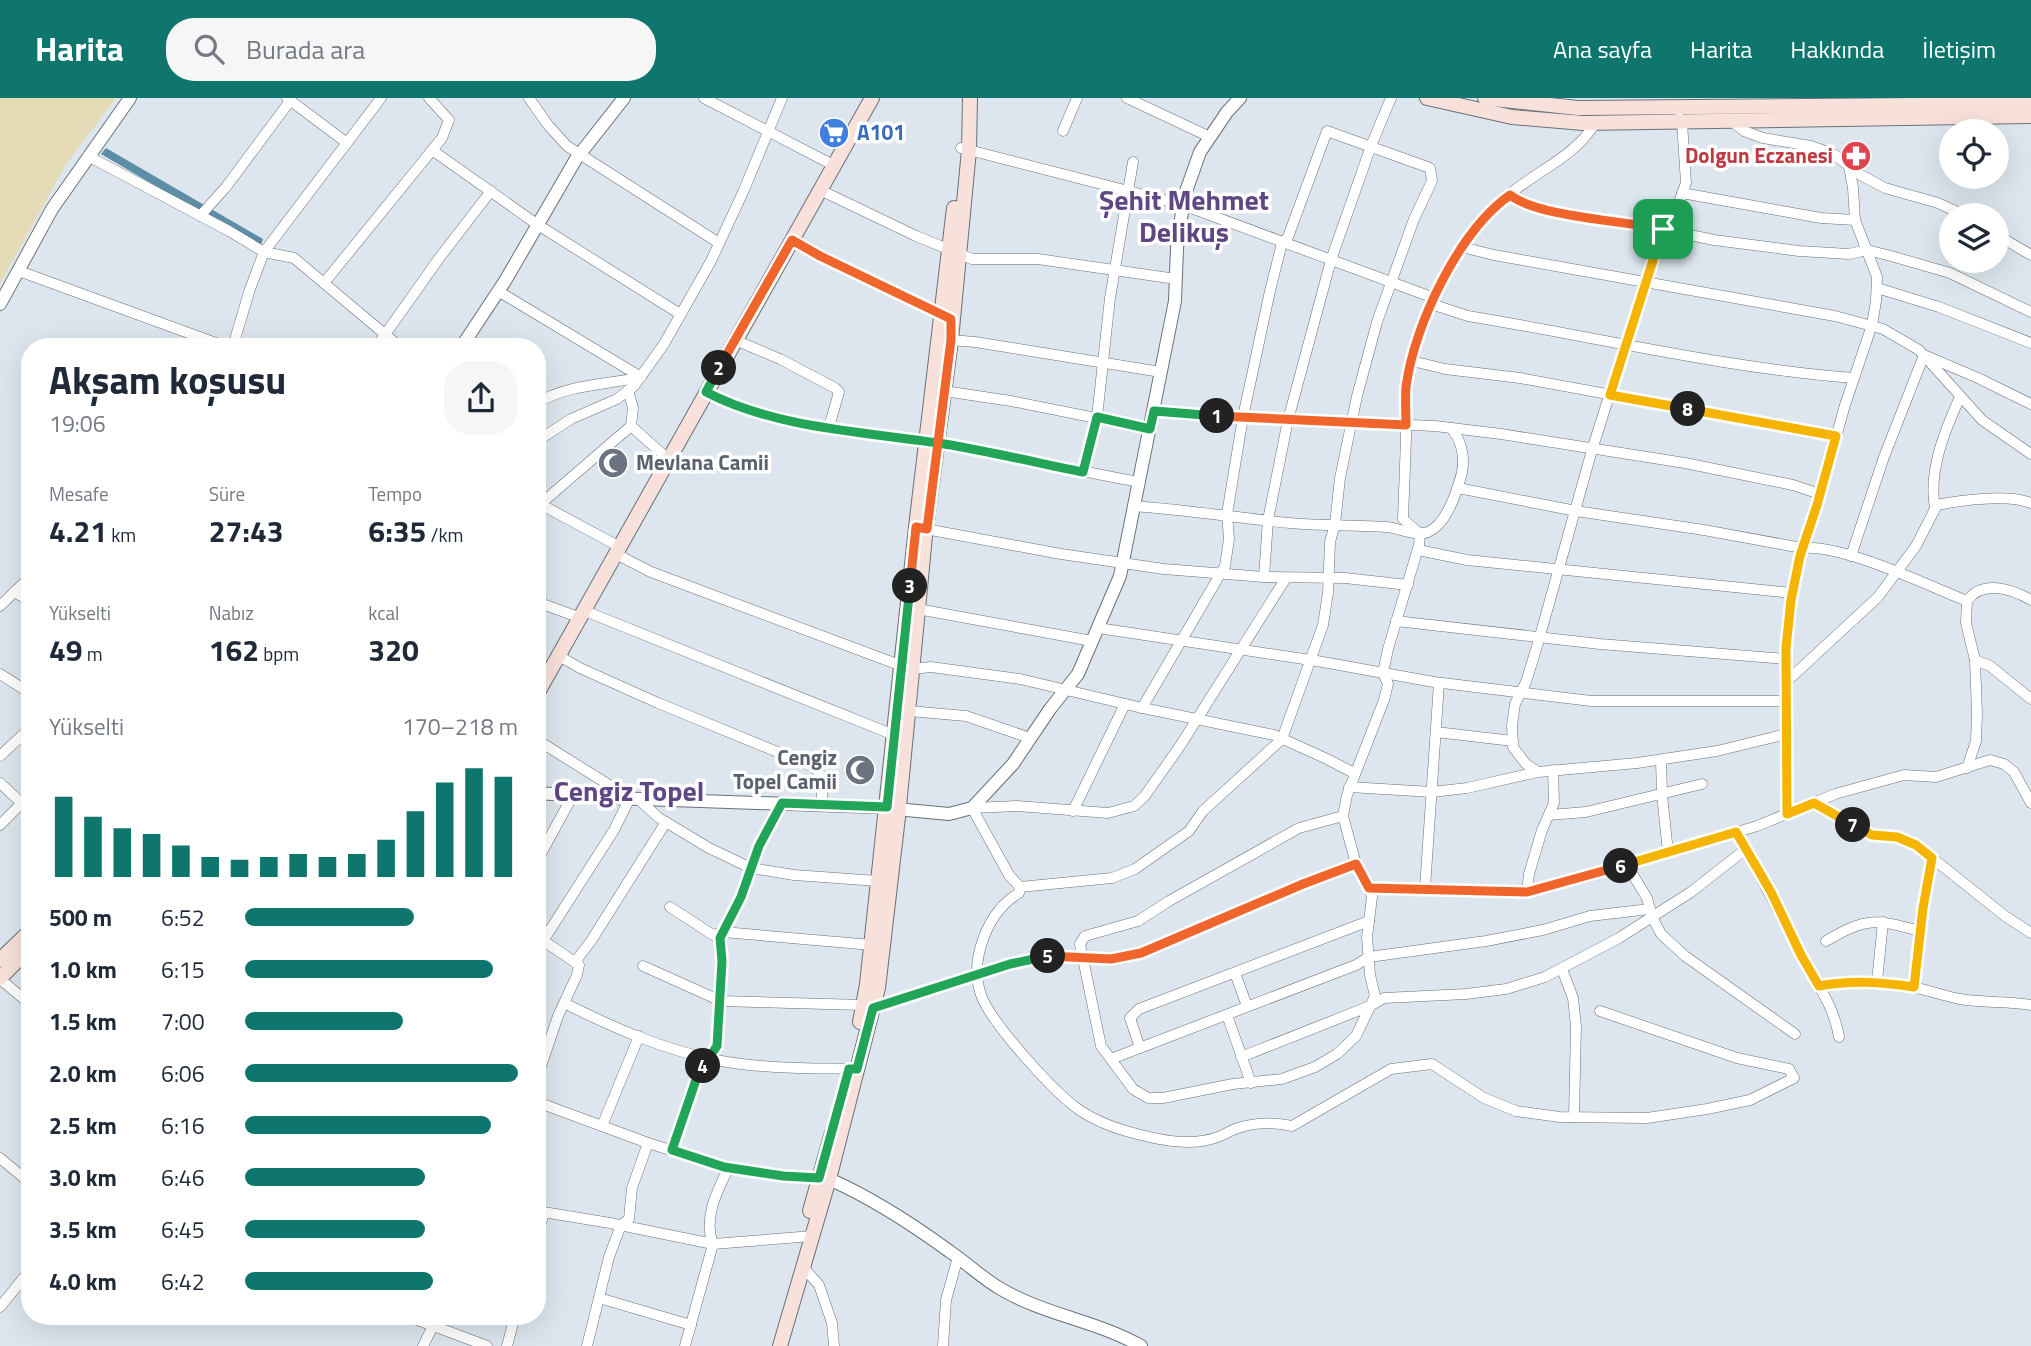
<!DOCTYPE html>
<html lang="tr">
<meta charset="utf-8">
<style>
:root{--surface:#fff;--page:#f6f6f7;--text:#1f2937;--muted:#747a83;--accent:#0f766e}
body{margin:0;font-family:"Titillium Web",sans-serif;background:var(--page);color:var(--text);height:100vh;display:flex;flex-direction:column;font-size:26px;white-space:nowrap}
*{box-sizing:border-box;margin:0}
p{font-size:23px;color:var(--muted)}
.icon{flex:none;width:38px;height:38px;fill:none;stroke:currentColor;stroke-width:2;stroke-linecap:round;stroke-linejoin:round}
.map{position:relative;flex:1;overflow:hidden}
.details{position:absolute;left:21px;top:240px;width:525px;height:987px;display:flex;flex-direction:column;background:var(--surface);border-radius:28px;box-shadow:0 7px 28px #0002}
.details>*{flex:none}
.controls{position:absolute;left:1939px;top:21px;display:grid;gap:14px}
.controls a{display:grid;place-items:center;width:70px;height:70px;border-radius:50%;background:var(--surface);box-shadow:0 7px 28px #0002;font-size:35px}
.pin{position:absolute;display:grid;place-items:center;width:60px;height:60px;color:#fff;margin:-30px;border-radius:14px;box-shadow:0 4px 10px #0006}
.km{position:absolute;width:35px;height:35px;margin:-18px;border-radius:50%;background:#222;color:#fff;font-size:19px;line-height:35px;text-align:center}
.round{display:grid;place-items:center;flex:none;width:74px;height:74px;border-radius:28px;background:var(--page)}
.overview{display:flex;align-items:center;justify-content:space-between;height:119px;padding:0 28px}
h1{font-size:38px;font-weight:700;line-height:52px}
.metrics{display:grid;grid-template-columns:repeat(3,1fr);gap:10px;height:119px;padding:7px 28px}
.metrics div{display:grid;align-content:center}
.metrics b{font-size:30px;font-weight:700}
.metrics small{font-size:19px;font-weight:400}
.metrics p{font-size:19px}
.chart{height:196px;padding:14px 28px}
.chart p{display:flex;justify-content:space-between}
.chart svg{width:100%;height:126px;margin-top:7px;stroke:var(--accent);stroke-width:6}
ul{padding:0 28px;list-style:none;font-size:23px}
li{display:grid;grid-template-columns:112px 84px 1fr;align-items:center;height:52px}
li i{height:18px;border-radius:9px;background:var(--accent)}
header{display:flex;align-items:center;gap:42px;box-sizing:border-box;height:98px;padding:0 35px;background:var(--accent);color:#fff}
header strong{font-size:33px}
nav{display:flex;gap:38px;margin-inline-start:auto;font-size:24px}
.search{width:490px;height:63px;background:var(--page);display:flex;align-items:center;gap:18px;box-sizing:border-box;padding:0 24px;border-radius:28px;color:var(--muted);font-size:26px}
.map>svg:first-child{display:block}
</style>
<header>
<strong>Harita</strong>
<div class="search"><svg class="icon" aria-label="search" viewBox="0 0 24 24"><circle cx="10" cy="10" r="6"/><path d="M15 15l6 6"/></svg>Burada ara</div>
<nav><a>Ana sayfa</a><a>Harita</a><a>Hakkında</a><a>İletişim</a></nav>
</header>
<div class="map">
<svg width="2031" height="1248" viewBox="0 0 2031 1248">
<rect width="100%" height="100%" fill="#dde6ee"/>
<path fill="#e5dbb6" d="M0 0H116L65 68 0 186Z"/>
<path fill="#5c8ea7" d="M106 50 263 141 260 149 101 56Z"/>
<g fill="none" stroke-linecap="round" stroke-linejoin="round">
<g stroke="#697178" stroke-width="11">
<g id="minor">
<path d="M287 0 347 45"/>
<path d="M529 0 548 27 567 48 719 145"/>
<path d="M704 0 833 67"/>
<path d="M1127 0 1210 39"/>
<path d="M1679 20 1682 24 1686 85 1678 107 1663 131 1645 184 1592 352 1538 545 1526 584 1515 606 1512 627 1513 649 1526 666 1538 674 1637 665 1717 653 1787 636"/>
<path d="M1731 23 1744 33 1763 40 1811 48 1835 57 1859 76 1885 90 1938 105 1964 117"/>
<path d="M1063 33 1077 0"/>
<path d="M961 50 1183 107 1434 200"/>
<path d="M432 52 538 127 680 216"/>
<path d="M88 58 229 133 264 154 294 160 399 248"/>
<path d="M820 92 916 138 972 161H1038L1176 181"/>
<path d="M1682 95 1821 120 1855 122"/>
<path d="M1510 97 1521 105 1550 113 1647 128 1714 142 1799 153 1849 156 1867 152 1891 158 1950 175 2031 214"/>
<path d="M200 118 226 89 290 3"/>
<path d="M1997 137 2031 157"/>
<path d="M792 142 820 158 945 218"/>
<path d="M1462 149 1494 157 1835 218 1883 231 1919 252 1982 322 2031 356"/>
<path d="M19 173 224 248"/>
<path d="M324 185 442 40 449 22 429 0"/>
<path d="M1877 190 1939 209 2031 245"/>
<path d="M498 193 641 279"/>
<path d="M1431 206 1468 218C1596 239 1724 270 1854 280"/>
<path d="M735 242 780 261 835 290 839 294 829 329"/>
<path d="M951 242 975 244 1161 274"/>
<path d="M233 248 250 191 264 154 381 0"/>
<path d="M377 248 440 159 491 93"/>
<path d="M1412 263 1445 271 1520 280 1836 338"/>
<path d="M628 292 633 310 631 328 668 361"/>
<path d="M944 293 1011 303 1151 331"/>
<path d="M706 294C778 331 870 335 950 347 1014 357 1076 373 1140 384"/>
<path d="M537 305C568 286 606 287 641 279"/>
<path d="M1154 313 1282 322 1435 328 1501 336 1685 365 1793 387 1820 396"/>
<path d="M537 343 571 321 617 301 634 288 664 246 711 163 744 92 782 0"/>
<path d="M1083 374 1097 319 1110 200 1133 64"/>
<path d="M1458 390 1576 413 1704 432 1802 450C1843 446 1926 487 1967 503"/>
<path d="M542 407 620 449"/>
<path d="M1134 408C1187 412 1238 420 1290 425 1322 428 1354 427 1386 429 1400 430 1415 439 1428 434 1445 427 1454 401 1459 385 1466 366 1464 345 1451 330"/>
<path d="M537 409 631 328"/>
<path d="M1935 410C1928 373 1945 332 1960 299"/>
<path d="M920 430 1061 456 1164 471 1264 479 1345 480 1408 487"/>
<path d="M1418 452 1467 462 1792 495"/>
<path d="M616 456 651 474 902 568 913 571 931 569 1020 581 1138 609 1274 637 1327 661 1354 675"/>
<path d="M1851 458 1884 359 1924 257 1978 280 2031 306"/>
<path d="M1264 479 1268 422 1288 322 1331 162 1371 48 1391 0"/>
<path d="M1286 480 1180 648 1144 699 1134 708 1108 715 1017 708 972 710 1009 777 1020 789 1019 795C987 814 969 862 981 897 991 925 1053 993 1078 1011 1092 1021 1109 1028 1126 1033 1154 1041 1187 1049 1215 1040 1222 1038 1228 1034 1235 1031 1255 1024 1272 1024 1292 1028L1391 971 1432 966 1484 1000 1516 1013 1560 1019 1647 1020 1707 1011 1750 1002 1794 980 1789 971 1737 960 1600 913"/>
<path d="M14 494 30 503"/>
<path d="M537 504 581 520"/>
<path d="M0 508 30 479"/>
<path d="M912 510 1092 543"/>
<path d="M585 513 899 639"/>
<path d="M1396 523 1600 546 1786 561"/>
<path d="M1098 530 1317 563 1434 584 1591 603H1786"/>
<path d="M559 558 580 570 658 605 814 669 822 679V706"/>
<path d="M1975 562 1990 568 2031 601"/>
<path d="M0 576 30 595"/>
<path d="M1785 585 1878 499 1916 448 1937 407C1962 402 2007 396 2031 405"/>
<path d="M909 613 966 618 1030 640"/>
<path d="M1436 634 1513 643"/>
<path d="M537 642 630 700 614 732 543 843"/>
<path d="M0 658 30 630"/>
<path d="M1661 662 1662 697 1668 754"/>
<path d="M1967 670 1976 643 1977 616 1975 562 1966 525 1967 503C1982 481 2012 491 2031 502"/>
<path d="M0 685 30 713"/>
<path d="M1349 689 1432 694 1467 690 1538 674"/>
<path d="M637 700 659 720 709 750 751 770 794 777 878 783"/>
<path d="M1814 705 1872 737 1897 739 1916 747 2005 818 2031 835"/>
<path d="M1073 713 1125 606"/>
<path d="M1787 716 1786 561 1791 501 1800 458 1817 407 1845 307 1872 227 1876 203 1877 179 1855 122 1853 90 1849 68"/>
<path d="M1549 717 1586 714 1702 686"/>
<path d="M1343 718 1299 730 1169 803 1138 823 1085 838 1080 846 1101 948 1133 991 1148 1000H1163L1233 986 1282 981 1315 969 1337 956 1356 938 1375 898 1370 877 1367 839 1372 799 1368 786 1356 766 1343 718 1347 697 1384 602 1388 586 1383 575 1388 551 1419 447 1420 436 1403 421C1404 394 1405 368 1406 341 1406 324 1404 305 1407 288 1417 219 1452 149 1503 102 1534 73 1574 61 1596 24"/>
<path d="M0 727 22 705"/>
<path d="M1736 734C1759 774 1779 814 1800 855 1815 883 1834 907 1839 939"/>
<path d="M537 763 573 697"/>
<path d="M1627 767 1647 800 1652 819 1661 836 1685 858 1795 936"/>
<path d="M1020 789 1112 780 1135 771 1189 733 1203 713 1282 641 1323 527 1328 495 1330 444 1335 426 1340 380 1357 298 1377 224 1414 121 1432 83 1430 70 1327 33 1288 139 1282 145 1270 193 1243 319 1227 416 1229 441 1225 468 1142 610"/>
<path d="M1369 790 1527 794 1590 778 1757 728 1835 696 1904 677 1936 679 1990 662 2004 666 2014 674 2031 705"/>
<path d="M1425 790 1439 585"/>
<path d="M1527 794 1529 776 1542 732 1554 705 1553 672"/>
<path d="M670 809 713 837 723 834 872 847"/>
<path d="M1826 843C1867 819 1875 821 1920 833"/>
<path d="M575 864 591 843 666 724"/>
<path d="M643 868 721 903 864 907"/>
<path d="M1562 871 1573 900 1576 928 1574 1019"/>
<path d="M1235 875 1247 908"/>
<path d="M0 881 30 906"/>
<path d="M1877 883 1883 824"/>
<path d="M1819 888C1851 882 1880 882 1912 889 1928 892 1944 898 1960 901 1983 905 2007 903 2031 907"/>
<path d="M1914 889 1923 810 1932 760"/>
<path d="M564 905C612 929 664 952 716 962 763 971 810 970 857 971"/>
<path d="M873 910 1010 866 1045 858 1111 861 1141 855 1303 786 1356 766"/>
<path d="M1227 917 1251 985"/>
<path d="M1140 950 1130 920 1139 911 1369 823"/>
<path d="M1241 959 1370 908 1384 900 1466 896 1506 891 1545 879 1619 840 1691 794 1746 751"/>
<path d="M1111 961 1356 867 1369 859 1486 843 1543 832 1590 818 1650 811"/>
<path d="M537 980 558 918 577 877 579 867 538 839"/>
<path d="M537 1004 648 1045 724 1069 784 1078 823 1080"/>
<path d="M602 1028 639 938"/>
<path d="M672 1052 698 976 717 948 722 863 720 840 741 799 759 748 782 705"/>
<path d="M0 1060 30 1085"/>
<path d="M537 1113 610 1125 713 1146 813 1138"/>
<path d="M537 1138 544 1115"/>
<path d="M803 1169 819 1187 832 1225 834 1248"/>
<path d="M599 1200 691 1227"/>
<path d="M0 1209 30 1172"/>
<path d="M407 1218 487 1248"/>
<path d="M423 1248 438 1218"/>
<path d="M507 1248 515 1218"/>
<path d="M587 1248 609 1159 621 1127 629 1121 632 1090 648 1045"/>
<path d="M685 1248 713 1146C703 1120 717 1093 729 1069"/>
<path d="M943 1248 946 1202 958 1159"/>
</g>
</g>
<g stroke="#697178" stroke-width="14">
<g id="tertiary">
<path d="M0 206 52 111 130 0"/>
<path d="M462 248 505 183 576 61 624 0"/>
<path d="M537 695 614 700 875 709 949 716 972 710 1013 666 1050 611 1078 576 1120 478 1175 203 1177 150 1184 99 1200 54 1227 14 1240 0"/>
<path d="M829 1081C872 1100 912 1126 949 1153 967 1165 983 1181 1001 1191 1045 1217 1097 1223 1141 1248"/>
</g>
</g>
<g stroke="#697178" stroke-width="16">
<g id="secondary">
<path d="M1427 0 1512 19 1583 25 2031 18"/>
<path d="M1485 0 1578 10 2031 6"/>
<path d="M537 596 872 0"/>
<path d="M0 862 30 833"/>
<path d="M0 880 30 850"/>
<path d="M860 924 867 886 916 429 954 110"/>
<path d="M810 1113 832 1035"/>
<path d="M780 1248 829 1081 878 890 898 719 925 438 951 242 969 52 970 0"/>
</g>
</g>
<use href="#minor" stroke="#fff" stroke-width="10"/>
<use href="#tertiary" stroke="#fff" stroke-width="12"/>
<use href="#secondary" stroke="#f7e1da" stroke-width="14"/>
</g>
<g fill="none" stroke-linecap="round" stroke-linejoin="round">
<g stroke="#fff" stroke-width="14">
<path id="split-1" d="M1217 318 1406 327C1406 314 1405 301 1406 289 1414 227 1459 133 1510 97 1538 119 1624 123 1663 131"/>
</g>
<g stroke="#fff" stroke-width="14">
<path id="split-2" d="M719 270 706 294C779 332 871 334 951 347 995 355 1039 365 1083 374L1097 319 1150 331 1154 313 1217 318"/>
</g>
<g stroke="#fff" stroke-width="14">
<path id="split-3" d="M719 270 792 142 820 158 951 221V242L927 431 916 429 910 488"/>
</g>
<g stroke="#fff" stroke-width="14">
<path id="split-4" d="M703 968 717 948 722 863 720 840 741 799 759 748 782 705 887 709 910 488"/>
</g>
<g stroke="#fff" stroke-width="14">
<path id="split-5" d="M703 968 698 976 672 1052 724 1069 783 1078 819 1080 849 971H857L873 910 1010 866 1048 858"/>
</g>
<g stroke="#fff" stroke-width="14">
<path id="split-6" d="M1048 858 1111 861 1141 855 1303 786 1356 766 1369 790 1527 794 1621 768"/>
</g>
<g stroke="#fff" stroke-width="14">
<path id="split-7" d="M1621 768 1736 734 1771 794 1801 857 1819 888C1852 882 1881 884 1914 889L1923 810 1932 760 1916 747 1897 739 1872 737 1853 727"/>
</g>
<g stroke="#fff" stroke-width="14">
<path id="split-8" d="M1688 311 1836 338 1817 407 1800 458 1791 502 1786 550 1787 716 1814 705 1853 727"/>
</g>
<g stroke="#fff" stroke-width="14">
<path id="split-9" d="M1663 131 1610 297 1688 311"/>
</g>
<use href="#split-1" stroke="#f0652b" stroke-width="9"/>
<use href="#split-2" stroke="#22a559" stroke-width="9"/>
<use href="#split-3" stroke="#f0652b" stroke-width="9"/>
<use href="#split-4" stroke="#22a559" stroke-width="9"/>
<use href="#split-5" stroke="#22a559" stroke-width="9"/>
<use href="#split-6" stroke="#f0652b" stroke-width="9"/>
<use href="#split-7" stroke="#f5b400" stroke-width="9"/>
<use href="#split-8" stroke="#f5b400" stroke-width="9"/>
<use href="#split-9" stroke="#f5b400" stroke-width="9"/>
</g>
<defs>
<g id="supermarket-disc" transform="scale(1.575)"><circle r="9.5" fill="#3f7fe0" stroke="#fff"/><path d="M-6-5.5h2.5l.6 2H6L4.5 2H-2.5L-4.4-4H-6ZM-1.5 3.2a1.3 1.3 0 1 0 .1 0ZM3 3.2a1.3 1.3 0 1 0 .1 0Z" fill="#fff"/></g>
<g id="pharmacy-disc" transform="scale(1.575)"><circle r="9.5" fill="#e0444e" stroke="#fff"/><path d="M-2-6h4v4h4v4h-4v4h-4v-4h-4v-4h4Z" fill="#fff"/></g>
<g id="mosque-disc" transform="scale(1.575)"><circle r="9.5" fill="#6b7280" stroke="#fff"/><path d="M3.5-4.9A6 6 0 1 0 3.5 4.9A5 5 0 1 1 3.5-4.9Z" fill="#fff"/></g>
</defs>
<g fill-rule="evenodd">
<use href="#supermarket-disc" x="834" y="35"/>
<use href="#pharmacy-disc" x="1856" y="58"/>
<use href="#mosque-disc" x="613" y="365"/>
<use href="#mosque-disc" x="860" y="672"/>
</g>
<g text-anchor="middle" stroke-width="7" stroke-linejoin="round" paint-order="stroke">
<g font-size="21" font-weight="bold" fill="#366cbe" stroke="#fff" text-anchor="start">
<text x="857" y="42">A101</text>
</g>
<g font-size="21" font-weight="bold" fill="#be3a42" stroke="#fff" text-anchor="end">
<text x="1833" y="65">Dolgun Eczanesi</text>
</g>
<g font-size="21" font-weight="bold" fill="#5b616d" stroke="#fff" text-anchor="start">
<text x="636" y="372">Mevlana Camii</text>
<text x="837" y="667" text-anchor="end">Cengiz<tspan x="837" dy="24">Topel Camii</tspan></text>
</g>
<g font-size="28" font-weight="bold" fill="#5e4784" stroke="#fff">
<text x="1184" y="112">Şehit Mehmet<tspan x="1184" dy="32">Delikuş</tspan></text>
<text x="629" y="703">Cengiz Topel</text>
</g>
</g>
</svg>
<div class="controls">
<a><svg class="icon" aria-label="locate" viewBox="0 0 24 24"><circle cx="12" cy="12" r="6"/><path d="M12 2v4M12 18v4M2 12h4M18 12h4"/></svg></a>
<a><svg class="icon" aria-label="layers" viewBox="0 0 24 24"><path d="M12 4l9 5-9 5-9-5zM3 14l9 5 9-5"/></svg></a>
</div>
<div class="pin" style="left:1663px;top:131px;background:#1e9e55"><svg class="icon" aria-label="arrive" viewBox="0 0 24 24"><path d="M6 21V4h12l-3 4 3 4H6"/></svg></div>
<b class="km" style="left:1217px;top:318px">1</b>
<b class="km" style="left:719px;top:270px">2</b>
<b class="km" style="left:910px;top:488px">3</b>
<b class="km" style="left:703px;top:968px">4</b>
<b class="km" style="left:1048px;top:858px">5</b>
<b class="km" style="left:1621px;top:768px">6</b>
<b class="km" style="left:1853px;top:727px">7</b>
<b class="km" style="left:1688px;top:311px">8</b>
<section class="details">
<div class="overview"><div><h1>Akşam koşusu</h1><p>19:06</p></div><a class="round"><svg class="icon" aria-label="share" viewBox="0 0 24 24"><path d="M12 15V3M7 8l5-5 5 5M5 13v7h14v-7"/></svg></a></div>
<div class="metrics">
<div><p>Mesafe</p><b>4.21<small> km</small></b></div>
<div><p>Süre</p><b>27:43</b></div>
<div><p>Tempo</p><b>6:35<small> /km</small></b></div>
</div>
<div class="metrics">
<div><p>Yükselti</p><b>49<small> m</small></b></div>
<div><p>Nabız</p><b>162<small> bpm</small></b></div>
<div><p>kcal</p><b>320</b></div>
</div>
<div class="chart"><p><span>Yükselti</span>170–218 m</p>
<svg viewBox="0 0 160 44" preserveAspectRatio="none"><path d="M5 44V16M15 44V23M25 44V27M35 44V29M45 44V33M55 44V37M65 44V38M75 44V37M85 44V36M95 44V37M105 44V36M115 44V31M125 44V21M135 44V11M145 44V6M155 44V9"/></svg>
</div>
<ul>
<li><b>500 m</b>6:52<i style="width:62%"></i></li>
<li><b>1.0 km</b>6:15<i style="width:91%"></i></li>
<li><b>1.5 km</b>7:00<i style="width:58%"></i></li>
<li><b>2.0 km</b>6:06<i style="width:100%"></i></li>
<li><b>2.5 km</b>6:16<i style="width:90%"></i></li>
<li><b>3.0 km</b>6:46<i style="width:66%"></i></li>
<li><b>3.5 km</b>6:45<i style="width:66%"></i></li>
<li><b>4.0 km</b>6:42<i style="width:69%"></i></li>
</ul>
</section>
</div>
